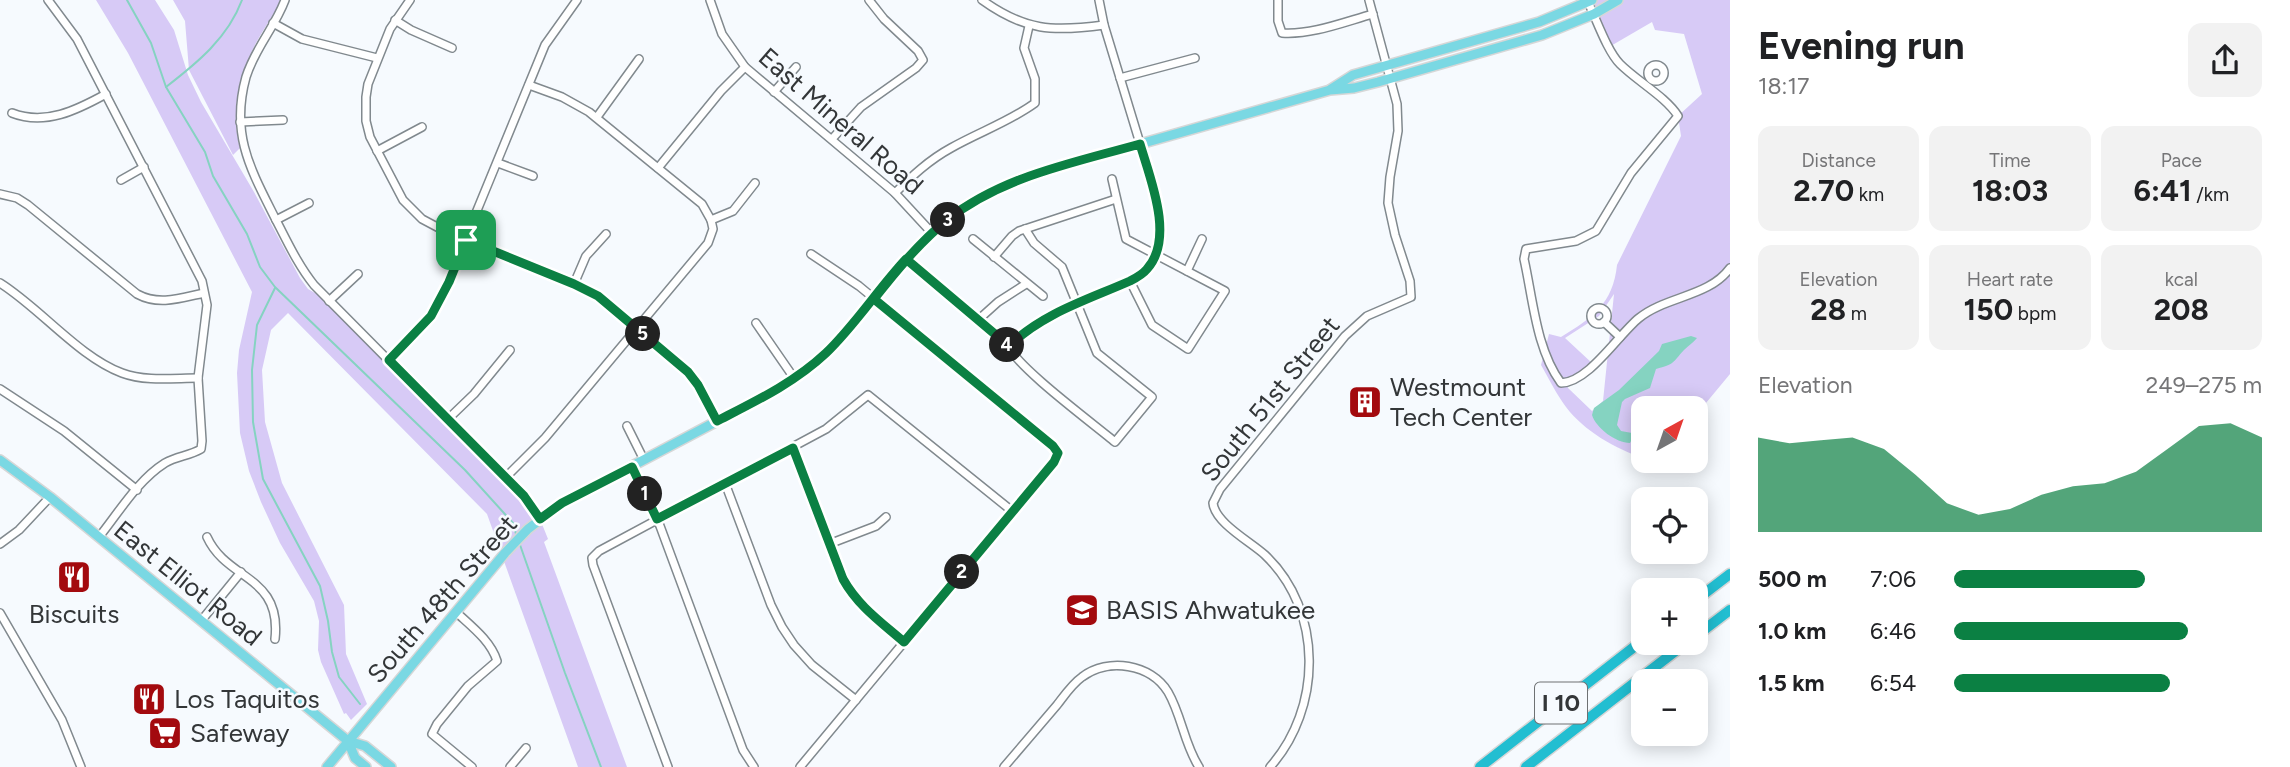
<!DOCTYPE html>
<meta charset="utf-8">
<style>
:root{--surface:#fff;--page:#f2f2f2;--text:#202124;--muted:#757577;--accent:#0b8043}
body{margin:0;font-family:Figtree,sans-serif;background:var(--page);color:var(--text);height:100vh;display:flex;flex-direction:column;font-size:26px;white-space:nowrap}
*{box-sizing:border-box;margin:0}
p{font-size:23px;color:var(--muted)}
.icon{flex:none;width:38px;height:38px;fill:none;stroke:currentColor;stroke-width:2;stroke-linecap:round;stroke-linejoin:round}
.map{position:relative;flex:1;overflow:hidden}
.panel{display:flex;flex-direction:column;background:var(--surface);width:560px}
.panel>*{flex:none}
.needle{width:46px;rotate:40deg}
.fabs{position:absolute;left:1631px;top:396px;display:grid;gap:14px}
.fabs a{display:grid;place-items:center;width:77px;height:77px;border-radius:14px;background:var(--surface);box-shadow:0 4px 18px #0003;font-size:35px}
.pin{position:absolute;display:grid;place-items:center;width:60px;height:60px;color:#fff;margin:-30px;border-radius:14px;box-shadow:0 4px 10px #0006}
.km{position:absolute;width:35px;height:35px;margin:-18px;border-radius:50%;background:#222;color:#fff;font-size:19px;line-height:35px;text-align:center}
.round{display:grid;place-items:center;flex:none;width:74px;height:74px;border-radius:14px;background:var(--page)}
.overview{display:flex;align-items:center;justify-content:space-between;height:119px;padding:0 28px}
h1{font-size:38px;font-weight:700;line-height:52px}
.stats{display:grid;grid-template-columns:repeat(3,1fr);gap:10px;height:119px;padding:7px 28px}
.stats div{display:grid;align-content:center;border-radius:14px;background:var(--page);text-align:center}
.stats b{font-size:30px;font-weight:700}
.stats small{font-size:19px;font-weight:400}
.stats p{font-size:19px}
.chart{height:196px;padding:14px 28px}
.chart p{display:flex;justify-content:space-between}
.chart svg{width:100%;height:126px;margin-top:7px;fill:var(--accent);opacity:.7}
ul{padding:0 28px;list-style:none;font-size:23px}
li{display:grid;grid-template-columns:112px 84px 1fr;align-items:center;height:52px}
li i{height:18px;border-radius:9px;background:var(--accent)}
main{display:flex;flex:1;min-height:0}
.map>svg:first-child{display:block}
</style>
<main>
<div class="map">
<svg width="1730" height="767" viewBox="0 0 1730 767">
<rect width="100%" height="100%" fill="#f6fafe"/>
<g fill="#d7caf6" fill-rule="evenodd">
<path d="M96 0H155L174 30 188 75 201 102 254 192 300 278 308 289 329 301 389 360 540 519 548 539 544 542 627 767H578L487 514 288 313 271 330 262 370 265 422 282 483 344 605 346 654 367 704 351 720 346 713 344 714 321 662 318 650 319 621 314 601 280 543 261 502 249 471 240 433 237 373 239 350 252 292 128 53Z"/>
<path d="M173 0H281C274 15 264 28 256 43 239 75 230 112 240 148L233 155 189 70 185 21Z"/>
<path d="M1587 0H1730V374L1696 415V408H1643V458C1616 449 1584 431 1566 407 1557 395 1549 379 1541 365L1549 334 1561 337C1592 318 1613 304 1617 265L1681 136 1678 116 1702 94 1684 34 1655 30 1652 22 1609 47ZM1614 294 1603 401 1592 411 1568 388 1567 383 1593 364 1565 338 1599 316Z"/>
</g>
<path fill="#85d3c1" d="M1691 336 1697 338C1693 343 1689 345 1684 350 1672 363 1675 364 1656 369L1650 388 1625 399 1622 402 1617 425 1621 431 1632 433 1633 437 1630 443C1616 443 1596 428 1592 415L1594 408 1619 390 1659 351 1662 344Z"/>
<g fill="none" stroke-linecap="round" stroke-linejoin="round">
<g stroke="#85d3c1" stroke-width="2">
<path d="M127 0 151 43 166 87 205 152 213 176 247 234 260 267 275 287 465 470 513 523 516 534"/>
<path d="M166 87C197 63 228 38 242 0"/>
<path d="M275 288 257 325 252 370 253 422 263 479 320 586 328 621 332 652 339 677 360 704"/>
<path d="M519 542 565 673 601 767"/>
</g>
<g stroke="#81898e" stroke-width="10">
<g id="minor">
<path d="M48 0 77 39 202 281 207 305 198 378 202 441 201 449C189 456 177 456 165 463 138 480 119 512 99 537"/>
<path d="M285 0C275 27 255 48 246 77 230 135 251 170 276 220 288 243 298 265 314 285L524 497 540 519"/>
<path d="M410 0 390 29 368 84 366 97V121L370 137 403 200 422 219 454 236 574 284 598 296 688 372 698 385 717 421"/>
<path d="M710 0 722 34 745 67 895 193 932 233"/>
<path d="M982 0C1025 31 1053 32 1104 25"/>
<path d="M1278 0V21L1282 33C1312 35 1344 22 1373 14"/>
<path d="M1587 0C1596 18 1607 51 1620 64 1637 81 1666 97 1678 116L1631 173 1596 231 1576 241 1526 249 1524 259C1533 299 1536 349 1561 383 1589 382 1618 335 1639 318 1666 296 1709 297 1730 268"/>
<path d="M395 20 411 30 452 48"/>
<path d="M273 23 302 39 377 58"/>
<circle cx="1656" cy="73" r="8"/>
<path d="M1120 78 1195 58"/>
<path d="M529 85 562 97 589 112 702 204 711 220"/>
<path d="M774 92 796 67"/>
<path d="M12 113C45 126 77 110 106 94"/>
<path d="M597 117 639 59"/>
<path d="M240 122 283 120"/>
<path d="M832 139 861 107 916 68 923 60 918 51 884 19 869 0"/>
<path d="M377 151 422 127"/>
<path d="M498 163 533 176"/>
<path d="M658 168 721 91 745 67"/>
<path d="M1112 179 1126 239 1225 291 1188 349 1152 325 1130 281"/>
<path d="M121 180 144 167"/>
<path d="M895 193C912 176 929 160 951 148 979 132 1009 122 1035 103V79L1024 48 1029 26"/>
<path d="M0 194 17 198 28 205 137 294C159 306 181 298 204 293"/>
<path d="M276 220 309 203"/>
<path d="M973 239 1043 296"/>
<path d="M994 257 1012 236 1019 231 1116 199"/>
<path d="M906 259 1009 346C1014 365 1095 425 1115 442L1152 397 1097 353 1062 267 1034 243 1025 229"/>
<path d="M1187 271 1202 239"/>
<path d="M0 283C40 308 79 357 122 373 146 382 174 378 198 378"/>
<path d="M574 284 586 256 606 234"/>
<path d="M329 301 358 274"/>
<circle cx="1599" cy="316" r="8"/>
<path d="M978 320 998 302 1026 284"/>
<path d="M1604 322 1620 337"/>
<path d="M756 323 794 378"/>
<path d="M1009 346C1043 312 1087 301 1130 281 1147 270 1160 256 1161 234 1161 206 1150 177 1142 150 1129 108 1117 67 1104 25L1099 0"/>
<path d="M389 360 419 330 439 303 545 45 577 0"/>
<path d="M0 389 64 431 137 490"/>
<path d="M447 420 474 394 510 350"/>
<path d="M627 426 644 460"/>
<path d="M793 448 843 579C858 606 881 622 904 642"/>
<path d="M632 467 660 526 743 750 754 767"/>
<path d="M505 478 545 438 708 243 713 229 711 220 733 211 755 183"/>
<path d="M725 483 771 605 782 627 794 645 812 665 856 700"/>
<path d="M207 537C227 581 282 575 275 639"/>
<path d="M0 544 19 530 50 497"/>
<path d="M829 544 876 526 886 517"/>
<path d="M456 612C471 626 491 641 497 661L468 686 437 724 432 734 472 767"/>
<path d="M0 613 62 720 81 767"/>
<path d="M201 621 241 572"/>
<path d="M510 767 526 748"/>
<path d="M668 767 593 565 592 558 599 551 826 429 868 395 1012 511"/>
<path d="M800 767 1054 462 1058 453 1053 446 859 286 811 254"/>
<path d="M1004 767C1022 746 1039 726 1057 705 1064 696 1072 684 1082 677 1108 657 1151 664 1168 692 1182 716 1184 744 1199 767"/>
<path d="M1270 767C1322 709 1324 611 1265 555 1251 542 1215 523 1213 503L1220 489 1345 336 1367 316 1411 297 1410 281 1395 235 1388 203 1390 177 1398 131 1397 104 1369 0"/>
</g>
</g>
<g stroke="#d6d7d7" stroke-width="12">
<g id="major">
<path d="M1331 89 1353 75 1539 22 1592 0"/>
<path d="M0 460 50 497 348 741 365 746 391 767"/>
<path d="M348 741 355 758 366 767"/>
<path d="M327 767 505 553 528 529 562 503 778 389C802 374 824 356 843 335 873 301 898 264 931 234 962 205 999 187 1038 173L1330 90 1354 88 1378 82 1542 35 1594 14 1618 0"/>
</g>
</g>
<g stroke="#d6d7d7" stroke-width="13">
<g id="highway">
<path d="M1696 600 1730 574"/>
<path d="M1696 636 1730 610"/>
<path d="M1480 767 1643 640"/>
<path d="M1526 767 1687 642"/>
</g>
</g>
<use href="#minor" stroke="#fff" stroke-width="7"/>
<use href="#major" stroke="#7ad8e3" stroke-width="9"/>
<use href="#highway" stroke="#22bed1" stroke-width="10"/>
</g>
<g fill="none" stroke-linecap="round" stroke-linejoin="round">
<g stroke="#fff" stroke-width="14">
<path id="route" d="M466 240 449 282 431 316 389 360 524 496 540 519 562 503 632 467 657 519 793 448 843 579C858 606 881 622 904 642L1054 462 1058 453 1053 446 874 299C896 271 919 243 947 220 1003 176 1073 163 1140 144 1150 178 1175 238 1147 269 1143 274 1136 278 1130 281 1087 300 1043 313 1009 346L906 259C878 289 856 324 826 353 794 383 756 401 717 421L698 385 688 372 598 296 574 284 466 240"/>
</g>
<use href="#route" stroke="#0b8043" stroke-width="9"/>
</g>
<defs>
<g id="building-square" transform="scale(1.75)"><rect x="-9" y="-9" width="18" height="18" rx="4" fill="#a30a0e" stroke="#f6fafe"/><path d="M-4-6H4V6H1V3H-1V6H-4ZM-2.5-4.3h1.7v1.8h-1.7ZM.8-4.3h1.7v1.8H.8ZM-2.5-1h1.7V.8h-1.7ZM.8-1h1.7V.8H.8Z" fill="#fff"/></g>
<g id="restaurant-square" transform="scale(1.75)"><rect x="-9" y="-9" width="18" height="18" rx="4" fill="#a30a0e" stroke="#f6fafe"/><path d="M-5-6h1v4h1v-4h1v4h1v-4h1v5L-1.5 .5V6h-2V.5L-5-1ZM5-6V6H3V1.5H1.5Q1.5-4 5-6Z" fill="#fff"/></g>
<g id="school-square" transform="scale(1.75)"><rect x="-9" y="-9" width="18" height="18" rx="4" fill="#a30a0e" stroke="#f6fafe"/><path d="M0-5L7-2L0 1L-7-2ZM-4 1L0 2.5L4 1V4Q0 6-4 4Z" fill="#fff"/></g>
<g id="supermarket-square" transform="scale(1.75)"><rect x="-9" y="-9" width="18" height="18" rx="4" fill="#a30a0e" stroke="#f6fafe"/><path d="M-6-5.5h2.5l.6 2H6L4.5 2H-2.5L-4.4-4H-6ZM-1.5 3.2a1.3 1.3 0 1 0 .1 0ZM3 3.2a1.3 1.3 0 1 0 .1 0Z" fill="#fff"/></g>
</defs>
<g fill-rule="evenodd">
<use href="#building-square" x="1365" y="402"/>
<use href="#restaurant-square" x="74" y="577"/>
<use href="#school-square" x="1082" y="610"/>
<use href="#restaurant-square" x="149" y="699"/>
<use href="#supermarket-square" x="165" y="733"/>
</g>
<g text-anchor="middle" stroke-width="5" stroke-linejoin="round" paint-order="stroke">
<rect fill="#f6fafe" stroke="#6e7173" stroke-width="2" x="1535" y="682.5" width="52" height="41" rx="5"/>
<g font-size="24" font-weight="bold" fill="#333638">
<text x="1561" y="711">I 10</text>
</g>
<g font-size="26" fill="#333638" stroke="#f6fafe">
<text transform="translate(841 121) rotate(41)" y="9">East Mineral Road</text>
<text transform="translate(1270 399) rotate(-51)" y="9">South 51st Street</text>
<text transform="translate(188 583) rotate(39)" y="9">East Elliot Road</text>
<text transform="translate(442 599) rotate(-49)" y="9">South 48th Street</text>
</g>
<g font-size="26" fill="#333638" stroke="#f6fafe" text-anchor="start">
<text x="1390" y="396">Westmount<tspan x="1390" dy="30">Tech Center</tspan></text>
<text x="1106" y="619">BASIS Ahwatukee</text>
<text x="74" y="623" text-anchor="middle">Biscuits</text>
<text x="174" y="708">Los Taquitos</text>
<text x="190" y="742">Safeway</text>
</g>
</g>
</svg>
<div class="fabs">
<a><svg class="needle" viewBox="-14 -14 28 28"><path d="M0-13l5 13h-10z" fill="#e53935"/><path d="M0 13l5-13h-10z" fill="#757577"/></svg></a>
<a><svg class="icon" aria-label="locate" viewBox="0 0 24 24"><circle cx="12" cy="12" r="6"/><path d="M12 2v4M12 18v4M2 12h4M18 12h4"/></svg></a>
<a>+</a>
<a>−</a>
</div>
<div class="pin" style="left:466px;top:240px;background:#1e9e55"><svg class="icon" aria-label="arrive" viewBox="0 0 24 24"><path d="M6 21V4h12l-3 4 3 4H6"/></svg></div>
<b class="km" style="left:645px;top:494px">1</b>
<b class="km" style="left:962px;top:572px">2</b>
<b class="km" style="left:948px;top:220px">3</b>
<b class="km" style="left:1007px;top:345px">4</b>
<b class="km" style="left:643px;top:334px">5</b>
</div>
<section class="panel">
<div class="overview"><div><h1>Evening run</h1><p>18:17</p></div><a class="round"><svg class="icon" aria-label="share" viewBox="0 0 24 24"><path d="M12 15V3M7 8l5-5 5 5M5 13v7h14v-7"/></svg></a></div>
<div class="stats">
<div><p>Distance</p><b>2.70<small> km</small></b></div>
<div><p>Time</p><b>18:03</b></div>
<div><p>Pace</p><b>6:41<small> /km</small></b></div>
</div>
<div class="stats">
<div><p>Elevation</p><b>28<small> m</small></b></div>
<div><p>Heart rate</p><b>150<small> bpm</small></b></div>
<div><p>kcal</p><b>208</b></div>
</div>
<div class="chart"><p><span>Elevation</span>249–275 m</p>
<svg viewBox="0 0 160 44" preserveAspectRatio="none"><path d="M0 44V11L10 13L20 12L30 11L40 15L50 24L60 34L70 38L80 36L90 31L100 28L110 27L120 23L130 15L140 7L150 6L160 11V44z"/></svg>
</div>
<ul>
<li><b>500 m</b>7:06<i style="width:62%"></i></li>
<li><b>1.0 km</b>6:46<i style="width:76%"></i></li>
<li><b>1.5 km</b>6:54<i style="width:70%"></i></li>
</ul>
</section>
</main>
